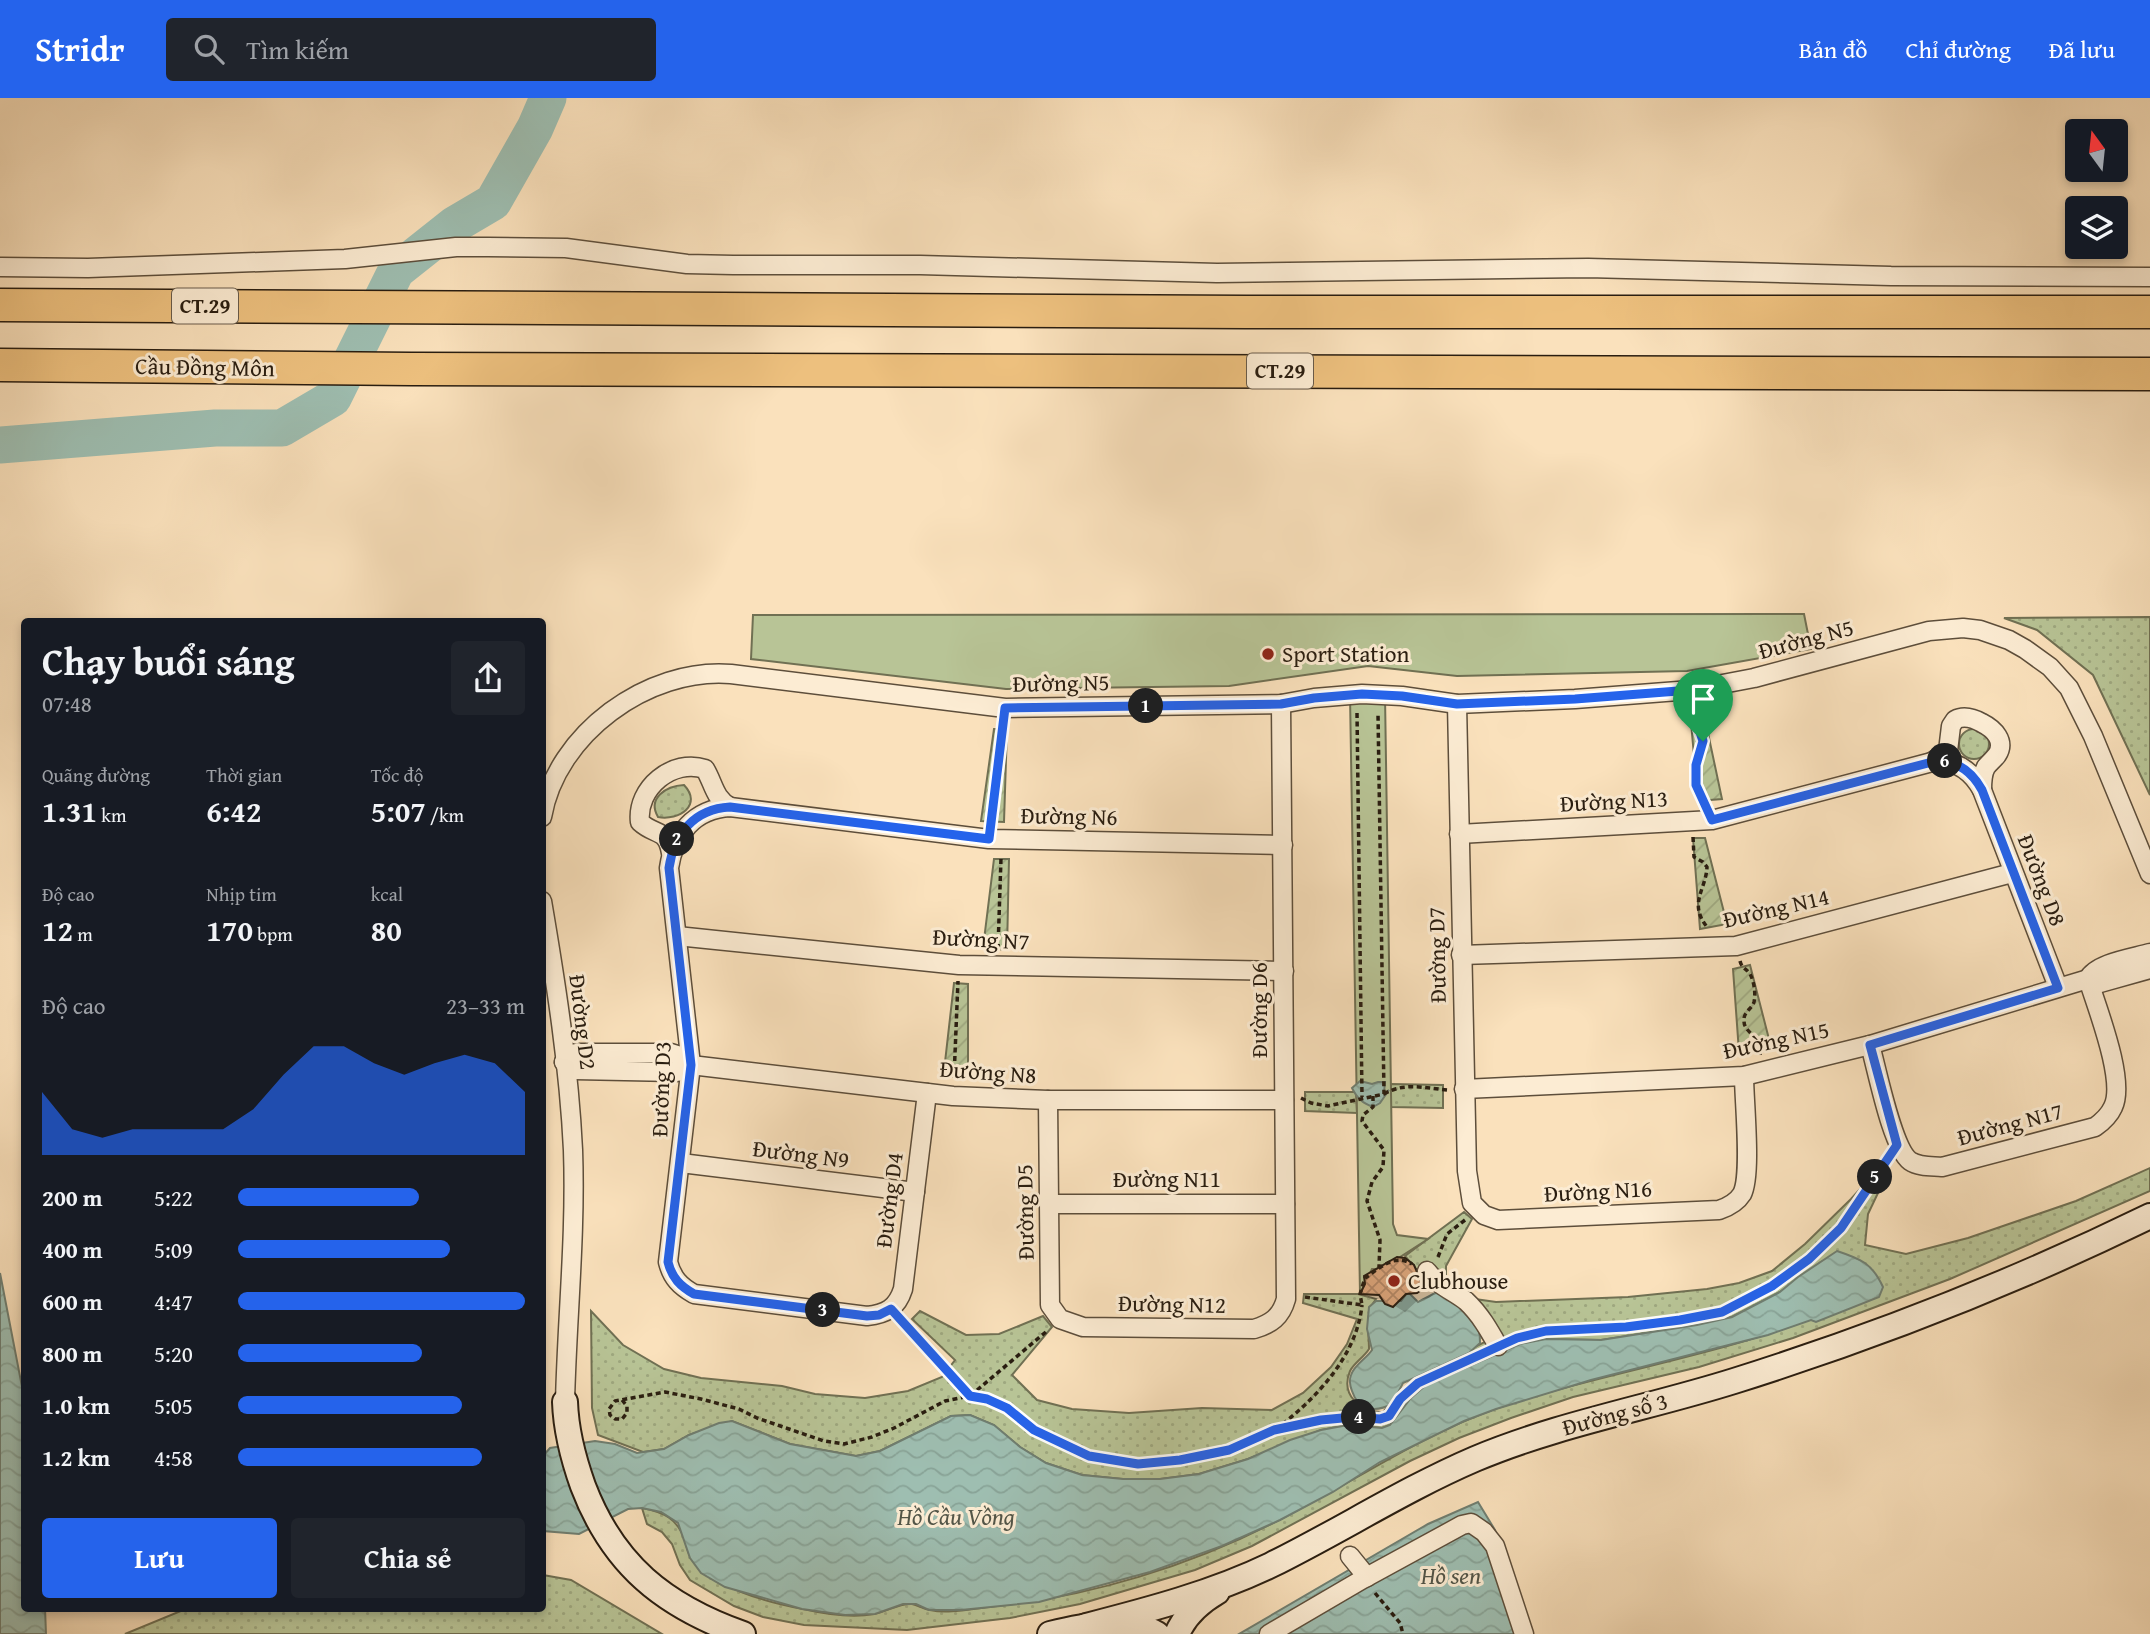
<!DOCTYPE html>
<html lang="vi">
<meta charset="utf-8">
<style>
:root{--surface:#171b24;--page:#20242c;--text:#f1f3f6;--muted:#9ea1a6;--accent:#2563eb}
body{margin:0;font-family:"Gentium Book Plus",serif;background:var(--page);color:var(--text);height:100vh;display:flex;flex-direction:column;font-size:26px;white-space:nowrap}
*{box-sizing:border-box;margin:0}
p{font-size:23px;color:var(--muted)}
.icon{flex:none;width:38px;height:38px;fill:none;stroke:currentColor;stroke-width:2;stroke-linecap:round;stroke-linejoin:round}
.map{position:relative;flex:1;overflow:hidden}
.side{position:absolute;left:21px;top:520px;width:525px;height:994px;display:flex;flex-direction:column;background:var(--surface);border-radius:7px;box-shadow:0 4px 10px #0003}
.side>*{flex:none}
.needle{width:46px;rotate:345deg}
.tools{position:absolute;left:2065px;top:21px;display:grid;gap:14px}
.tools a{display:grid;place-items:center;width:63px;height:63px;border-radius:7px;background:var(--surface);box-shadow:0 4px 10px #0003;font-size:35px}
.pin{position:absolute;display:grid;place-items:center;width:60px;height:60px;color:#fff;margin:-72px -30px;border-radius:50% 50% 50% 0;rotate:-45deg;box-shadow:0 0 7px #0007}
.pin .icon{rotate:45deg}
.km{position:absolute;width:35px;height:35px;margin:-18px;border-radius:50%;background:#222;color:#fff;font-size:19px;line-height:35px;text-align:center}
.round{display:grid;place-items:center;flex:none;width:74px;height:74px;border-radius:7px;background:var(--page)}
.overview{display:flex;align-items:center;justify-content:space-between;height:119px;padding:0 21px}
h1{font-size:38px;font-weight:800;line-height:52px}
.figures{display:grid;grid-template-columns:repeat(3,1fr);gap:10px;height:119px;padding:7px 21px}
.figures div{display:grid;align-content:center}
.figures b{font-size:30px;font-weight:800}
.figures small{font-size:19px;font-weight:400}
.figures p{font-size:19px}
.chart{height:196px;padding:14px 21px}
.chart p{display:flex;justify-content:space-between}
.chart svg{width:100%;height:126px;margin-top:7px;fill:var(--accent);opacity:.7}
.cta{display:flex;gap:14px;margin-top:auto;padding:14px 21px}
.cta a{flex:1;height:80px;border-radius:7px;background:var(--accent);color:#fff;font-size:28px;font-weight:800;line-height:80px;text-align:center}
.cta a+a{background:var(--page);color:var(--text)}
ul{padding:0 21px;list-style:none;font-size:23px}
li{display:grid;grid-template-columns:112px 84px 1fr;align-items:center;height:52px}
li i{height:18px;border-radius:9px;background:var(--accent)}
header{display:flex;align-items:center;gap:42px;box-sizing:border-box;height:98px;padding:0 35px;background:var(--accent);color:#fff}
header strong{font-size:33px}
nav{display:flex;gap:38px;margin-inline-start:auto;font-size:24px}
.search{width:490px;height:63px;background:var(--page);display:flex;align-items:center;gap:18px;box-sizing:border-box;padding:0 24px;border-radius:7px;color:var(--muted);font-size:26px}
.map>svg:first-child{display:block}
</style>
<header>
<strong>Stridr</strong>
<div class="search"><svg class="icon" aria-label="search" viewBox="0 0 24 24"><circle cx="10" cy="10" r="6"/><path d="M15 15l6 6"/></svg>Tìm kiếm</div>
<nav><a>Bản đồ</a><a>Chỉ đường</a><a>Đã lưu</a></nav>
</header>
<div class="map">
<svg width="2150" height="1536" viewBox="0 0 2150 1536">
<defs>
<pattern id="grass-dots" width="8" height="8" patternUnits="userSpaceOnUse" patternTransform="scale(1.75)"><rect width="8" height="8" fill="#b8c496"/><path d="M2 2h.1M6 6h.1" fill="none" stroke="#9ea880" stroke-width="1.8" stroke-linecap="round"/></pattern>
<pattern id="garden-furrows" width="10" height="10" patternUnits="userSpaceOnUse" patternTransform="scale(1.75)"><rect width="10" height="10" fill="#b8c496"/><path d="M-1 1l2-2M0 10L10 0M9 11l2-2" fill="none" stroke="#9ea880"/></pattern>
<pattern id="water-waves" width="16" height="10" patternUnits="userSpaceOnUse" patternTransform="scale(1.75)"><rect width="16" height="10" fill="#9ebeb1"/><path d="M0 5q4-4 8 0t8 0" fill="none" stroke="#88a397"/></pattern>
<pattern id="building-cross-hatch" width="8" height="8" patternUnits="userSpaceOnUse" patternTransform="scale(1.75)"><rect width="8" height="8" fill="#d8a278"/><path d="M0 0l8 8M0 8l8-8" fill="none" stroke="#af8361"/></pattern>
</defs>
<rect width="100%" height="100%" fill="#fae1bc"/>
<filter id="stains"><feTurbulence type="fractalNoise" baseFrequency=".00286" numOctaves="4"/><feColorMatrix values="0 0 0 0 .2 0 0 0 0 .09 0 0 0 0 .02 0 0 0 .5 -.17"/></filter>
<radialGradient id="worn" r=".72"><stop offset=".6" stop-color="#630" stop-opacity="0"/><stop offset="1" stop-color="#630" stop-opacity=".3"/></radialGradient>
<g fill="url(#grass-dots)" stroke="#707053" stroke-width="2">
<path d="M2150 519V697L2093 577 2037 532 2004 520Z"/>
<circle cx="1974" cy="646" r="15"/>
<path d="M684 687C703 707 679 723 658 719 647 700 666 688 684 687Z"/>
<path d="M1391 986 1443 987V1010L1391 1009Z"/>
<path d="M1305 994H1356L1357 1015 1305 1013Z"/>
<path d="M1879 1070 1887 1076 1868 1116 1865 1147 1906 1156 1968 1140 2076 1103 2150 1070V1093L1950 1181 1793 1240 1699 1269 1573 1299 1511 1320 1459 1340 1410 1363 1252 1448 1195 1472 1080 1506 1010 1520 907 1532 804 1527 763 1519 734 1508 690 1482 680 1467 672 1446 662 1434 647 1426 642 1410C664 1414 678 1421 685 1443 687 1449 688 1457 692 1461 717 1491 765 1504 803 1511 825 1516 852 1520 874 1516 887 1514 898 1505 912 1506 918 1507 923 1511 930 1512 948 1516 970 1511 989 1509 1089 1499 1191 1468 1281 1421 1352 1385 1419 1338 1495 1311 1608 1272 1730 1257 1840 1209L1821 1164 1780 1194 1732 1219 1697 1227 1601 1242 1546 1241 1411 1300 1390 1327 1382 1330 1348 1327 1321 1332 1248 1361 1199 1376 1160 1381H1123L1082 1377 1046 1365 1020 1349 994 1327 970 1317 951 1318 880 1353 856 1358 790 1346 732 1323 689 1337 664 1351 643 1354 598 1337 592 1310 591 1213 623 1247 664 1271 701 1280 782 1288 815 1296 865 1300 908 1293 942 1279 955 1262 912 1221 920 1213 966 1237 999 1236 1043 1218 1052 1229 1012 1277 1037 1302 1072 1311 1129 1315 1202 1310 1272 1312 1303 1295 1331 1269 1347 1246 1357 1221 1303 1205 1304 1196H1358L1376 1201C1364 1216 1369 1233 1369 1251 1364 1259 1354 1265 1350 1273 1340 1297 1361 1315 1383 1314L1413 1280 1485 1244 1453 1199 1430 1188 1405 1158 1464 1114 1472 1121 1446 1168V1184L1468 1200 1496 1204 1628 1199 1707 1191 1739 1185 1772 1173 1805 1146 1851 1101Z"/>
<path d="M543 1477 571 1482 662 1536H125L188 1510H542Z"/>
</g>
<g fill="#b8c496" stroke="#707053" stroke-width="2">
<path d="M1804 516 1811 551 1687 573 1457 578 1368 568 1229 588 1006 591 751 561 753 517Z"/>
<path d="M1350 597H1385L1393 1126 1397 1137 1428 1141 1391 1165 1393 1171H1372L1360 1196Z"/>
</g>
<g fill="url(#garden-furrows)" stroke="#707053" stroke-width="2">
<path d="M1705 621 1722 701 1698 703 1691 624Z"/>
<path d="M994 631H1007L1004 724 981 723Z"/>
<path d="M1693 740H1705L1727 826 1700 831Z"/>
<path d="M994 761H1009L1007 852 983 850Z"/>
<path d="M1750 867 1771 949 1739 954 1733 871Z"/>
<path d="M954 885 968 886V974L944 973Z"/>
</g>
<g fill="url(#water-waves)" stroke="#6f7e71" stroke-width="2">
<path d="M1360 983 1372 986 1378 984H1385L1384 995 1389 992 1380 1005 1373 1009C1362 1005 1357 1000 1352 990Z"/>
<path d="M1837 1153C1861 1161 1872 1165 1883 1189L1879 1199 1816 1224 1811 1222 1768 1237 1591 1282 1496 1311 1464 1323 1380 1364 1333 1394 1280 1422 1222 1448 1150 1474 1039 1504 961 1512H929L916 1506H903L875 1516 845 1517 802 1511 725 1489 701 1475 690 1460 678 1425 661 1414 642 1410 628 1411 579 1436 543 1433V1358L550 1350 595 1343 615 1346 637 1355 664 1351 689 1337 719 1325 732 1323 790 1346 856 1358 880 1353 951 1318 970 1317 994 1327 1020 1349 1046 1365 1082 1377 1123 1381H1160L1199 1376 1248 1361 1290 1342 1321 1332 1348 1327 1382 1330 1390 1327 1411 1300 1426 1287 1520 1246 1546 1241 1601 1242 1697 1227 1732 1219 1780 1194 1798 1179Z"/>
<path d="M0 1175 24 1299V1510H45L46 1536H0Z"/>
<path d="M1441 1192C1459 1204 1482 1221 1480 1245L1469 1255 1403 1285 1392 1306C1375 1315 1358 1312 1352 1293 1350 1288 1349 1282 1351 1277 1354 1267 1367 1260 1372 1252L1367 1231 1369 1209 1376 1203H1401L1408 1194 1418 1204Z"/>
<path d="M1478 1404 1495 1432 1530 1536H1239L1428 1426Z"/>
</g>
<path fill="#0003" d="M1404 1162 1425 1176 1434 1196 1429 1200 1418 1202 1405 1214 1385 1202 1373 1201 1362 1195Z"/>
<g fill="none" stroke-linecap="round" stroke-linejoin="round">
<path stroke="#9ebeb1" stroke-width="37" d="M0 347 215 330H282L333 300 396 173 454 127 493 104 535 30 548 0"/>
</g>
<path fill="url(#building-cross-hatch)" stroke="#291d10" stroke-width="2" d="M1397 1159 1405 1160 1414 1167 1424 1190 1417 1195 1406 1196 1393 1209 1385 1206 1379 1197 1360 1196 1365 1186 1364 1178Z"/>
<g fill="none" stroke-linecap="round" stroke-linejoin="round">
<g stroke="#5d4e3b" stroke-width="21">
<g id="street">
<path d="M0 169 88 170 345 161 456 149H488L566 150 687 166 733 167H920L1217 175 1588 170 1891 178 2150 179"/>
<path d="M1457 606 1467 1073 1472 1105 1484 1117 1498 1122 1719 1112C1728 1109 1737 1104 1742 1096 1752 1077 1744 1003 1744 978"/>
<path d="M1932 664 1948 653 1951 628 1955 622C1964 617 1973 620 1982 625 1994 631 2006 643 1997 657 1994 661 1989 665 1986 669 1982 676 1982 684 1982 692"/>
<path d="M542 719C556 636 648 569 731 576L1005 610 1281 606 1314 600 1362 596 1402 598 1457 606 1575 601 1691 592 1754 580 1929 533 1963 530 1980 532 2009 542 2025 551 2050 569 2069 590 2093 638 2150 776"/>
<path d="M1459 736 1712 722 1932 664C1955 661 1971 672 1982 692L2058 889"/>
<path d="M671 755C667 730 655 738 640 724 636 690 673 660 705 671 714 686 714 700 730 709"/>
<path d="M542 803C556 885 569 969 573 1052 576 1137 567 1220 565 1304"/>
<path d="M677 838 959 867 1284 873"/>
<path d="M1461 857 1736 848 2012 775"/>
<path d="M2088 881C2096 865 2133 860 2150 855"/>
<path d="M1870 947C1877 971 1892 1050 1910 1063 1919 1069 1932 1068 1942 1069L2095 1029C2102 1024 2109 1018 2113 1009 2126 983 2097 910 2088 881"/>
<path d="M564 964 569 958 576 955H671L684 959 691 967 953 998 1048 1002H1284"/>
<path d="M564 964 568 970 575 972 675 974 684 973 691 967"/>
<path d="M1464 991 1744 978 1870 947 2088 881 2100 885 2150 871"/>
<path d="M927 995 903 1191C897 1210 886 1216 867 1218L694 1196C680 1188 672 1180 668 1164L691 967 669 770C674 736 694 711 730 709L989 741 1283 747"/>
<path d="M1048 1002 1050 1207 1060 1221 1083 1229 1254 1231C1271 1226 1281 1219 1286 1201L1281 606"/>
<path d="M681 1065 915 1094"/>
<path d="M1050 1106H1285"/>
<path d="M1427 1173C1437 1187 1453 1193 1466 1203 1480 1216 1489 1232 1498 1248"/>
<path d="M1350 1458 1367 1479"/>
<path d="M1269 1536 1363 1481 1462 1427 1471 1425 1484 1434 1495 1448 1524 1536"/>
</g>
</g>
<g stroke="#291d10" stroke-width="28">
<g id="secondary">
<path d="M565 1304C566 1333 573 1360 583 1388 613 1467 664 1508 743 1536"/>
<path d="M1086 1528C1148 1512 1213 1495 1271 1467 1340 1433 1405 1391 1475 1361 1558 1326 1648 1310 1734 1283 1877 1238 2015 1184 2150 1118"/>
<path d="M1050 1536C1083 1528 1127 1518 1157 1536"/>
<path d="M1177 1536C1185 1517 1200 1504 1217 1494"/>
</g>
</g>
<g stroke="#291d10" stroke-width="35">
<g id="highway">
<path d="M0 207 1246 214H2150"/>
<path d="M0 267 411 271 2150 276"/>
</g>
</g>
<g stroke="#291d10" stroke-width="3.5" stroke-dasharray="5 3.5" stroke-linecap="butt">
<path d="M1692 608 1703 643 1695 676 1696 687 1703 704"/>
<path d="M1357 615 1362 999"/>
<path d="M991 723 1003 626"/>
<path d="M1693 739 1694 759 1703 764 1707 769C1706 792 1688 805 1707 829"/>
<path d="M998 851 1001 760"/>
<path d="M1740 863C1742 871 1746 870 1750 876 1754 883 1756 896 1754 904 1752 911 1743 914 1744 923 1744 935 1760 936 1760 957"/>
<path d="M954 980 958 883"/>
<path d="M1384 996C1404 984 1425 990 1447 992"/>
<path d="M1373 998V1009L1363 1017 1362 1023 1384 1052 1383 1069 1372 1084 1367 1103 1380 1142 1379 1169"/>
<path d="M1301 1000 1311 1005 1328 1008 1384 996 1378 616"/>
<path d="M1438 1159 1447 1136 1465 1122"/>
<path d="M1305 1199 1362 1207 1360 1196 1365 1180C1380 1170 1394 1155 1412 1166"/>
<path d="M902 1223 970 1298 1047 1233"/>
<path d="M1515 1241C1551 1229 1588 1232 1626 1229 1657 1227 1690 1223 1720 1214 1759 1203 1816 1160 1841 1129 1857 1109 1871 1085 1886 1063"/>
<path d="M622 1302 627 1308V1315L622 1321H615L610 1317 609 1311 615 1303 665 1294 701 1301 739 1311 757 1320 824 1343 844 1346 872 1339 894 1330 945 1303 970 1298 987 1301 1007 1310 1034 1332 1089 1358 1138 1366 1180 1361 1229 1352 1274 1332 1321 1322 1353 1319 1380 1321 1389 1318 1400 1301 1418 1285 1482 1256"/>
<path d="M1276 1331C1315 1302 1357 1258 1362 1207"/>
<path d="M1375 1495 1400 1525 1403 1536"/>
</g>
<use href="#street" stroke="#fcecd3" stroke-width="18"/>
<use href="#secondary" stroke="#fcecd3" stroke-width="24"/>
<use href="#highway" stroke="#edc07e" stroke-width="32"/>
</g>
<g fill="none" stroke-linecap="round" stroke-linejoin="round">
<g stroke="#fff" stroke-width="14">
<path id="route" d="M1691 592 1696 622 1703 643 1696 667V687L1712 722 1932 664C1955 661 1971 672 1982 692L2058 890 1870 947 1897 1047 1841 1130 1809 1161 1772 1188 1722 1214 1680 1222 1626 1229 1546 1233 1517 1240 1418 1285 1400 1301 1389 1318 1380 1321 1353 1319 1321 1322 1274 1332 1229 1352 1180 1362 1138 1366 1089 1358 1034 1332 1007 1310 987 1301 970 1298 891 1211 879 1217 867 1218 694 1196C680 1188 672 1180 668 1164L691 967 669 770C674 736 694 711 730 709L989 741 1005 610 1281 606 1314 600 1362 596 1402 598 1457 606 1575 601Z"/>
</g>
<use href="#route" stroke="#2563eb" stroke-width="9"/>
</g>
<g fill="#8f2418" stroke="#fcecd3" stroke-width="2.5">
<circle cx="1268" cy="556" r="7"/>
<circle cx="1394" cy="1183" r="7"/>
</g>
<g text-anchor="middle" stroke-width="6" stroke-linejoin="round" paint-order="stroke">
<g fill="#fcecd3" stroke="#685b4a" stroke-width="2">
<rect x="172" y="190.5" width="66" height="35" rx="5"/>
<rect x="1247" y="255.5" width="66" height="35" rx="5"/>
</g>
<g font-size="21" font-weight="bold" fill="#291d10">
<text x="205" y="215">CT.29</text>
<text x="1280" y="280">CT.29</text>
</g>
<g font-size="23" fill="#291d10" stroke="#fcecd3">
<text transform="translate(205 269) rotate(1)" y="8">Cầu Đồng Môn</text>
<text transform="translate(1806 541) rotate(-15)" y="8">Đường N5</text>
<text transform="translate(1061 585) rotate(-1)" y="8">Đường N5</text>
<text transform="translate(1614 703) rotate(-3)" y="8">Đường N13</text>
<text transform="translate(1069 718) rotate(1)" y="8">Đường N6</text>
<text transform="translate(2042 782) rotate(69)" y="8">Đường D8</text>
<text transform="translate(1776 810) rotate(-13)" y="8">Đường N14</text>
<text transform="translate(981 841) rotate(3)" y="8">Đường N7</text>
<text transform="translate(1437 857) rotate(-91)" y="8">Đường D7</text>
<text transform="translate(1259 912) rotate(-90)" y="8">Đường D6</text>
<text transform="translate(583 924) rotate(83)" y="8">Đường D2</text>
<text transform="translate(1776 942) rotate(-12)" y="8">Đường N15</text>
<text transform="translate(988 974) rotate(4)" y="8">Đường N8</text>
<text transform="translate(661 991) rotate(-88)" y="8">Đường D3</text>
<text transform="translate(2010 1026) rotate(-15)" y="8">Đường N17</text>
<text transform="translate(801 1056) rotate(7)" y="8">Đường N9</text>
<text x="1167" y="1089">Đường N11</text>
<text transform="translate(1598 1093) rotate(-3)" y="8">Đường N16</text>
<text transform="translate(889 1102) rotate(-83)" y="8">Đường D4</text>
<text transform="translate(1025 1114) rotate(-91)" y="8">Đường D5</text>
<text transform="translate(1172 1206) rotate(1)" y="8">Đường N12</text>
<text transform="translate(1615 1316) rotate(-15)" y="8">Đường số 3</text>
</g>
<g font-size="23" fill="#291d10" stroke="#fcecd3" text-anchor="start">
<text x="1282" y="564">Sport Station</text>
<text x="1408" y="1191">Clubhouse</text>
</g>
<g font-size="24" font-style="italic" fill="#525548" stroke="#fcecd3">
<text x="956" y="1427">Hồ Cầu Vồng</text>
<text x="1451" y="1486">Hồ sen</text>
</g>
</g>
<rect width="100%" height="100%" filter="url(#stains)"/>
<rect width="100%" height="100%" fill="url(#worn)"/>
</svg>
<div class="tools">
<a><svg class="needle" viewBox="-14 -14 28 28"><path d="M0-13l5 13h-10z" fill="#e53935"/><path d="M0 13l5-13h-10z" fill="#9ea1a6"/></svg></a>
<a><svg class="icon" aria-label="layers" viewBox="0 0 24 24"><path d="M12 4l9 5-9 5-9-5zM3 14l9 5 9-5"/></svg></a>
</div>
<div class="pin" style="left:1703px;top:643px;background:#1e9e55"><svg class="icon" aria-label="arrive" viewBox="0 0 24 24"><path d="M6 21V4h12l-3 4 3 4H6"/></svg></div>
<b class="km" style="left:1146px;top:608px">1</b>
<b class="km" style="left:677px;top:741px">2</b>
<b class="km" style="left:823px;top:1212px">3</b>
<b class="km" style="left:1359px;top:1319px">4</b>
<b class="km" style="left:1875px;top:1079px">5</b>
<b class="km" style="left:1945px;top:663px">6</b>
<section class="side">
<div class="overview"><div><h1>Chạy buổi sáng</h1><p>07:48</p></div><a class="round"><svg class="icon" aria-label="share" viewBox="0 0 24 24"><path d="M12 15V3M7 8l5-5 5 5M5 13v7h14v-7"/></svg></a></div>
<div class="figures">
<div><p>Quãng đường</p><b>1.31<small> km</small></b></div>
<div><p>Thời gian</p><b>6:42</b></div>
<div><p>Tốc độ</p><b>5:07<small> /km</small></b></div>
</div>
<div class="figures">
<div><p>Độ cao</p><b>12<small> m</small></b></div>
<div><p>Nhịp tim</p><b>170<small> bpm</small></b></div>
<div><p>kcal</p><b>80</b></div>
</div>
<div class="chart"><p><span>Độ cao</span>23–33 m</p>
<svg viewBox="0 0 160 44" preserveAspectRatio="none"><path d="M0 44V22L10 35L20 38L30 35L40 35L50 35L60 35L70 28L80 16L90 6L100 6L110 12L120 16L130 12L140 9L150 12L160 22V44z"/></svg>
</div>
<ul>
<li><b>200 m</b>5:22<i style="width:63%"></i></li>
<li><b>400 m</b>5:09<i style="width:74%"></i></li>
<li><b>600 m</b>4:47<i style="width:100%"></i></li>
<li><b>800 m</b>5:20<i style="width:64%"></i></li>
<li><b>1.0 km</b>5:05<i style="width:78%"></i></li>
<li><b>1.2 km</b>4:58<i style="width:85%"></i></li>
</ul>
<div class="cta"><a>Lưu</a><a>Chia sẻ</a></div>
</section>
</div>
